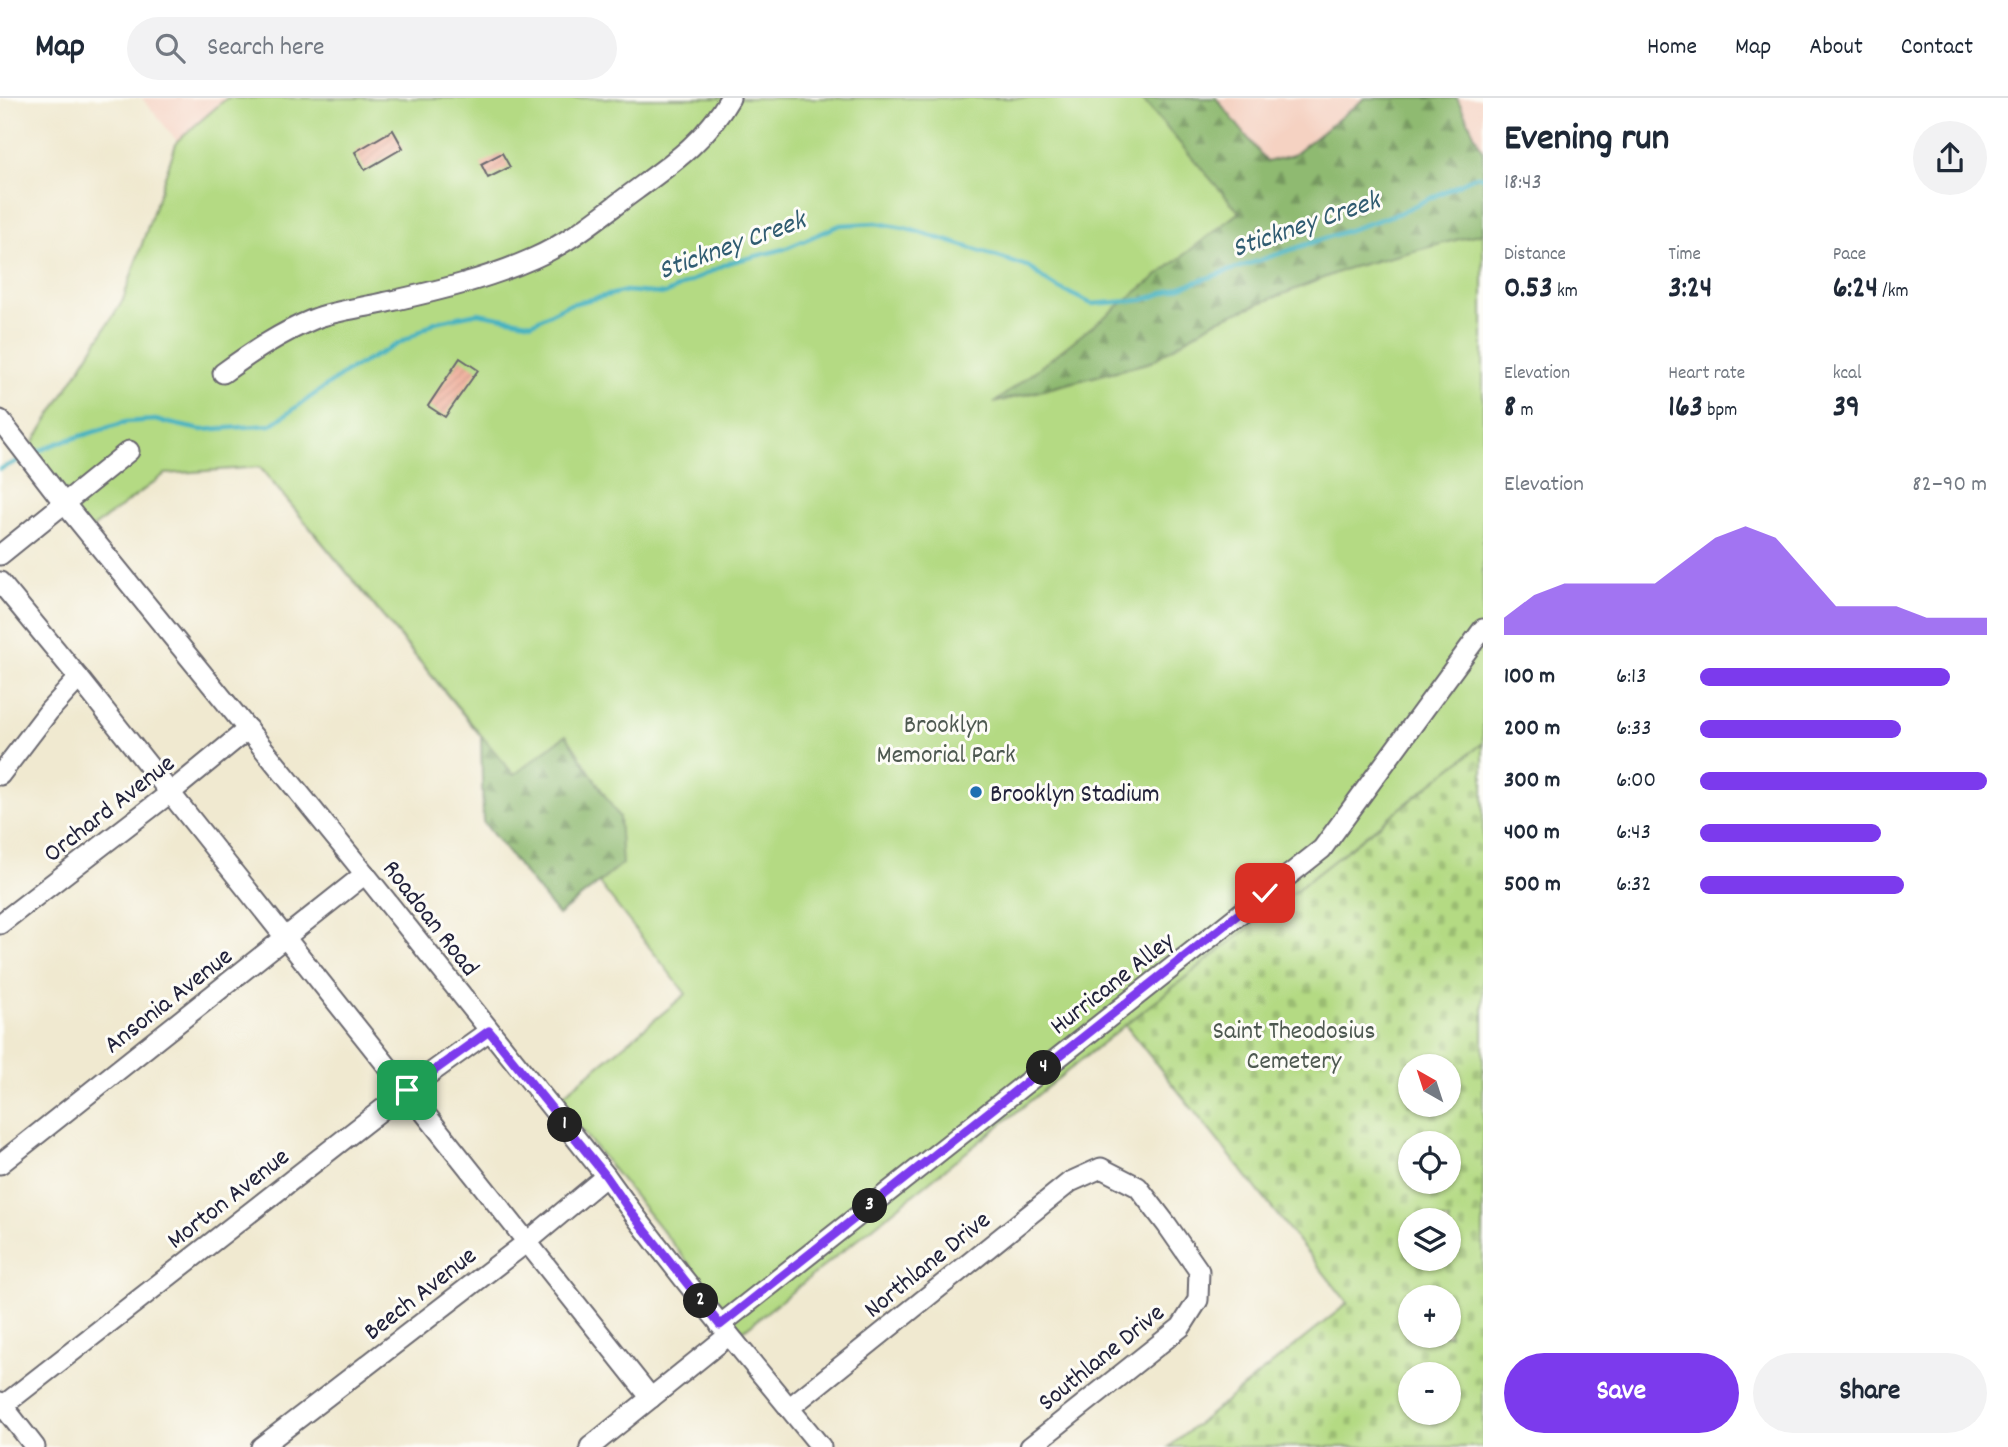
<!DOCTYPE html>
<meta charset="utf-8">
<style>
:root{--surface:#fff;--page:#f2f2f3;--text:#1f2937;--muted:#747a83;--line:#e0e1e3;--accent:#7c3aed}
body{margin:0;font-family:Dekko,sans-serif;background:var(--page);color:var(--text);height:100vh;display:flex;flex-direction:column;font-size:26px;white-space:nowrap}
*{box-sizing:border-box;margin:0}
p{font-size:23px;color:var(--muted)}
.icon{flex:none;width:38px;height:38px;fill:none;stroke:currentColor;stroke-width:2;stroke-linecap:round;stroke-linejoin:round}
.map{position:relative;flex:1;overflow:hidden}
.details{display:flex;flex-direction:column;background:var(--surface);width:525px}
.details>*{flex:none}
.needle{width:46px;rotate:321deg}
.controls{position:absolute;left:1398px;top:956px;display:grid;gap:14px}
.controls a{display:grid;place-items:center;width:63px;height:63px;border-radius:50%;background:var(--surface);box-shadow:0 2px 5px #0004;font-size:35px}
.pin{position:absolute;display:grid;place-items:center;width:60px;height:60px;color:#fff;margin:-30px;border-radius:14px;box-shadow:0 4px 10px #0006}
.km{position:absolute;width:35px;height:35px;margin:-18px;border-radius:50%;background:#222;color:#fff;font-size:19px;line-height:35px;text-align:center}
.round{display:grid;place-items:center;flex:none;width:74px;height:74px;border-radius:37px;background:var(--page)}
.headline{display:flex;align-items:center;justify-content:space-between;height:119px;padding:0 21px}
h1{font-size:38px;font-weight:800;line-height:52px}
.stats{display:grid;grid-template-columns:repeat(3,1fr);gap:10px;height:119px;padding:7px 21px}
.stats div{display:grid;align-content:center}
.stats b{font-size:30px;font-weight:800}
.stats small{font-size:19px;font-weight:400}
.stats p{font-size:19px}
.chart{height:196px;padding:14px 21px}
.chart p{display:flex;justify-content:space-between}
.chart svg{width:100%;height:126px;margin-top:7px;fill:var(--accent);opacity:.7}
.primary-button{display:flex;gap:14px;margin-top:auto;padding:14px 21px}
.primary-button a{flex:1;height:80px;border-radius:42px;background:var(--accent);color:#fff;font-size:28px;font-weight:800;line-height:80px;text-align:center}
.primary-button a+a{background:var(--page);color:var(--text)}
ul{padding:0 21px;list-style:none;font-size:23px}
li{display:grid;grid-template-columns:112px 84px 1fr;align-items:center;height:52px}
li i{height:18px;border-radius:9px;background:var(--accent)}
header{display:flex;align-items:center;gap:42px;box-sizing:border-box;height:98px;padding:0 35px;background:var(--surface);border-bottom:2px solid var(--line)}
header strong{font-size:33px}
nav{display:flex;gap:38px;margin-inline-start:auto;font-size:24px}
.search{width:490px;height:63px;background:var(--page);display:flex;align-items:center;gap:18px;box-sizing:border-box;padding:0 24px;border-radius:38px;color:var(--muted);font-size:26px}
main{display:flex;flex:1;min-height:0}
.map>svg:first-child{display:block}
</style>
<header>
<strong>Map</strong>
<div class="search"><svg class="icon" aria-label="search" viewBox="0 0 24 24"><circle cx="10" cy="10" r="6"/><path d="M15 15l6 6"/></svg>Search here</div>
<nav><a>Home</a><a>Map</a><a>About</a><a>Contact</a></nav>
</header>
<main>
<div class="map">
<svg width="1483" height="1349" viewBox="0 0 1483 1349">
<defs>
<pattern id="forest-firs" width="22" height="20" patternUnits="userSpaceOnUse" patternTransform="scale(1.75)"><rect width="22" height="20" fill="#8fba71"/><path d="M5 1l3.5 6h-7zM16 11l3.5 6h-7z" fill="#74975e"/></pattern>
<pattern id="cemetery-stones" width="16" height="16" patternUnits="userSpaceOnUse" patternTransform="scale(1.75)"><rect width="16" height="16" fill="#b4da83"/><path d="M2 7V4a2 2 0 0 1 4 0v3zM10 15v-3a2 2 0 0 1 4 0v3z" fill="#9abb72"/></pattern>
<pattern id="building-hatch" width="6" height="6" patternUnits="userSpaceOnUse" patternTransform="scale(1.75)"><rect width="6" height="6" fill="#eeab97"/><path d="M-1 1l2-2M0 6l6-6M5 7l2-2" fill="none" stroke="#cc9383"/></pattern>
</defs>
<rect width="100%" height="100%" fill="#fdfcf7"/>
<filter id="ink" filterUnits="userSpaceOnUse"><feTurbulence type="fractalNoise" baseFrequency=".0143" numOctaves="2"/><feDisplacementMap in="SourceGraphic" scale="14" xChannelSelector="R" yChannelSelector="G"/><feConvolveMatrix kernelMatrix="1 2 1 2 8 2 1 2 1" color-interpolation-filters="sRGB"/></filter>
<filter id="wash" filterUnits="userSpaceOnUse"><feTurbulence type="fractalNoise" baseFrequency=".00686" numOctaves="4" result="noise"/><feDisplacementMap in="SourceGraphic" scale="28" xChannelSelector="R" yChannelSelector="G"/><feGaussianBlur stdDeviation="1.57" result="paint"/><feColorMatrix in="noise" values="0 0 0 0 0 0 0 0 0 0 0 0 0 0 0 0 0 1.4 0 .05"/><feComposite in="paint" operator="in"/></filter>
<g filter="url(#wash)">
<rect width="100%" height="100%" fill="#f0e9d0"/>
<g fill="#f5d2c2">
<path d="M142 0H227L177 43Z"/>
<path d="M1216 0H1365L1293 58 1267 64Z"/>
<path d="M1457 0H1483V54Z"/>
</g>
<g fill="url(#forest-firs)" stroke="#586e56" stroke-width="2">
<path d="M832 0H1216L1267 64 1293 57 1365 0H1457L1483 54V135L1349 170 1213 224 1151 264 992 305 1239 114Z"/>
<path d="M260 369 566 637 619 718 623 766 558 817 483 724 481 638Z"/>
</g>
<path fill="url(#cemetery-stones)" stroke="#6b7e5f" stroke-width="2" fill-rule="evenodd" d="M1483 645V1349H1169L1348 1205 1125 927ZM1410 968H1449V1006H1410ZM1410 1045H1449V1083H1410ZM1410 1122H1449V1160H1410ZM1410 1199H1449V1237H1410ZM1410 1276H1449V1314H1410Z"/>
<path fill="#b4da83" stroke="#6b7e5f" stroke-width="2" d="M227 0H1141L1239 114 994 305 1151 264 1213 224 1349 170 1483 135V645L1125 927 743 1233 557 1002 686 896 599 785 622 766 619 719 566 637 514 677 260 369 165 376 87 434 26 356 123 202 177 43Z"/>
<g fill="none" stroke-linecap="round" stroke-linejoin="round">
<g stroke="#44b2c1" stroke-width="4.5">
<path d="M32 356 55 346 126 324 155 322 201 332 271 327 349 272 411 239 435 224 478 215 532 225 567 207 626 193 665 196 728 165 784 151 840 127 876 125 904 130 958 146 1029 169 1050 186 1092 206 1143 202 1399 115 1477 78 1483 79"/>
<path d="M0 371 24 360"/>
</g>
</g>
<g id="blocks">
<g fill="url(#building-hatch)">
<path d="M393 32 403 50 365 72 355 54Z"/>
<path d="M502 55 510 69 488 80 481 66Z"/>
<path d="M460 260 478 272 445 319 428 308Z"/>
</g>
</g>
</g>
<g filter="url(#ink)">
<use href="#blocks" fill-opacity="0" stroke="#6a686f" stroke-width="2"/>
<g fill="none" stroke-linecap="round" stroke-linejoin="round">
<g stroke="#6a686f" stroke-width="23">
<g id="minor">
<path d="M223 275C252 254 280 235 314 221 336 212 363 210 387 204 437 193 487 181 534 160 571 144 604 115 636 92 674 64 706 42 730 0"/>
<path d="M0 322 64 405 365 776 606 1078C673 1172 748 1259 821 1349"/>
<path d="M0 457 129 353"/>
<path d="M0 484 79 580 651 1300"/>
<path d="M0 677 49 613 79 580"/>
<path d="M0 826 170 695 248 631"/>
<path d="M0 1066 365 776"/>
<path d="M720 1227 1322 751 1483 531"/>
<path d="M0 1304 35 1349"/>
<path d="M0 1310 407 992 489 933"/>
<path d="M789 1310 1070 1084 1101 1070 1138 1089 1167 1127 1199 1173 1198 1202 1181 1229 1030 1349"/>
<path d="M261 1349 527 1144 606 1078"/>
<path d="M590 1349 729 1237"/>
</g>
</g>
<use href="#minor" stroke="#fff" stroke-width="19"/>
</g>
</g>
<g fill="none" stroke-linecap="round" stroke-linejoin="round" filter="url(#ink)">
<g stroke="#fff" stroke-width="14">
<path id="route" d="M407 992 489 933 606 1078 633 1117 720 1227 1265 795"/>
</g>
<use href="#route" stroke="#7c3aed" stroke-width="9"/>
</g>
<circle fill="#1f6fb2" stroke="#fdfcf7" stroke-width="2.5" cx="976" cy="694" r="7"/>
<g text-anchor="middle" stroke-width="6" stroke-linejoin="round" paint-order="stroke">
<g font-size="26" fill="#4e5951" stroke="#fdfcf7">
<text x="946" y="634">Brooklyn<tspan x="946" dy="30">Memorial Park</tspan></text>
<text x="1294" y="940">Saint Theodosius<tspan x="1294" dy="30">Cemetery</tspan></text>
</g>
<g font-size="26" fill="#22223b" stroke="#fdfcf7" text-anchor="start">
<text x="990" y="703">Brooklyn Stadium</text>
</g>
<g font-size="26" fill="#22223b" stroke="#fdfcf7">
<text transform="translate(108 709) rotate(-38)" y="9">Orchard Avenue</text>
<text transform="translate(432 819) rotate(52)" y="9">Roadoan Road</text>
<text transform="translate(1111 884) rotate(-38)" y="9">Hurricane Alley</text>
<text transform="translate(167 901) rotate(-38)" y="9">Ansonia Avenue</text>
<text transform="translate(227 1099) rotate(-38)" y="9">Morton Avenue</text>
<text transform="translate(926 1165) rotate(-39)" y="9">Northlane Drive</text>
<text transform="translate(419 1194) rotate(-38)" y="9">Beech Avenue</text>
<text transform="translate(1100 1258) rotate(-39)" y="9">Southlane Drive</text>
</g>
<g font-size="28" font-style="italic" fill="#305c71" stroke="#fdfcf7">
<text transform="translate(1305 124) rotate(-19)" y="10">Stickney Creek</text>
<text transform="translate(731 145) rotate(-20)" y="10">Stickney Creek</text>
</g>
</g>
</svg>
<div class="controls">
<a><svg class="needle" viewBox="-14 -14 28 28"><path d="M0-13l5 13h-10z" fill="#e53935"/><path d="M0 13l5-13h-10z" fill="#747a83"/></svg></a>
<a><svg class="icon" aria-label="locate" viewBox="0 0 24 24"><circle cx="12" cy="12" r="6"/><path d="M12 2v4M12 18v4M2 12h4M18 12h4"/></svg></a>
<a><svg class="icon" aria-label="layers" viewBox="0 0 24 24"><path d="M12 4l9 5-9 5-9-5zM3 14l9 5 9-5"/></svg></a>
<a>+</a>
<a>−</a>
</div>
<div class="pin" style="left:407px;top:992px;background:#1e9e55"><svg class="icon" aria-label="arrive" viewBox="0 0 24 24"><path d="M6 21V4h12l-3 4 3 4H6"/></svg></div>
<div class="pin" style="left:1265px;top:795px;background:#d93025"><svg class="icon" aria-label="check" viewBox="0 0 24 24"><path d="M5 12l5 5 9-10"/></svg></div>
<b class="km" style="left:565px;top:1027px">1</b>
<b class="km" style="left:701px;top:1203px">2</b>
<b class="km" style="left:870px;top:1108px">3</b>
<b class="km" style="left:1044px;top:970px">4</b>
</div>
<section class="details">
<div class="headline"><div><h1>Evening run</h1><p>18:43</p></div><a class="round"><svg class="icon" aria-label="share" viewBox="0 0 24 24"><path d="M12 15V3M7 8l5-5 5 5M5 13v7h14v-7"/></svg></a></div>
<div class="stats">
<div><p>Distance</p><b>0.53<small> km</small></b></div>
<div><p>Time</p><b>3:24</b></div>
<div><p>Pace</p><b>6:24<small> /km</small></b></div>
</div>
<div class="stats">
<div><p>Elevation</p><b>8<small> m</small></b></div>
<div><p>Heart rate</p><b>163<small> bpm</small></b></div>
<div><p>kcal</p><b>39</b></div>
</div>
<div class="chart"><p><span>Elevation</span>82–90 m</p>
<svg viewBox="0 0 160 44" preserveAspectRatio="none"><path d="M0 44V38L10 30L20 26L30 26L40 26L50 26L60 18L70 10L80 6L90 10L100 22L110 34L120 34L130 34L140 38L150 38L160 38V44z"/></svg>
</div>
<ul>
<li><b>100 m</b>6:13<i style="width:87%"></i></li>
<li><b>200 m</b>6:33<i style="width:70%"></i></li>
<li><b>300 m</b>6:00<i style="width:100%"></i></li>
<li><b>400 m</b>6:43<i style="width:63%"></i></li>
<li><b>500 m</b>6:32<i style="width:71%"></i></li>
</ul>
<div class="primary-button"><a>Save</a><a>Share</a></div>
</section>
</main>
